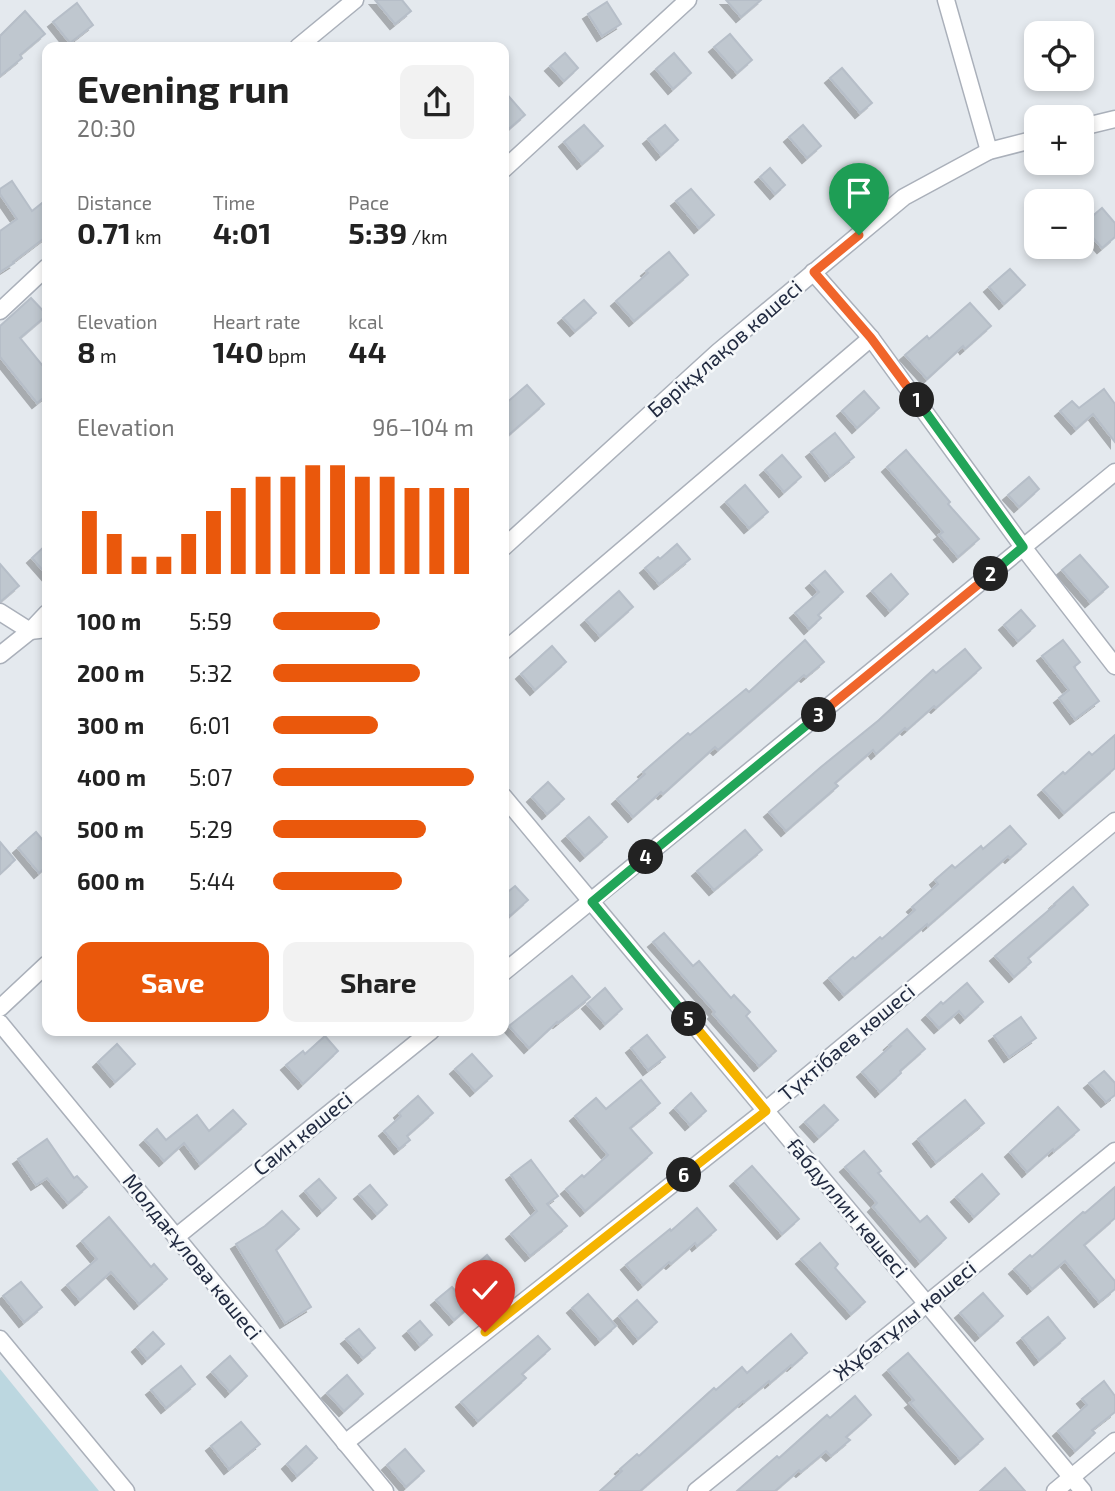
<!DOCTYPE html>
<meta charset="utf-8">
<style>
:root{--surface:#fff;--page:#f2f2f2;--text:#222;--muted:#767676;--accent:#ea580c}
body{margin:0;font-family:"Exo 2",sans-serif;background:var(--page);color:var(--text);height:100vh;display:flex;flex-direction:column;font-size:26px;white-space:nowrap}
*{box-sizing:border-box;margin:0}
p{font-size:23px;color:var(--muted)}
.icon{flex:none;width:38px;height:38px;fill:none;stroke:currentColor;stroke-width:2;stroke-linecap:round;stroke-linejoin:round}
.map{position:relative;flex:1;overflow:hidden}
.drawer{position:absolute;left:42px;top:42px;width:467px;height:994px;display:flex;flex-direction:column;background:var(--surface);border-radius:14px;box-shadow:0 4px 10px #0003}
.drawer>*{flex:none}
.tools{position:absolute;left:1024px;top:21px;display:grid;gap:14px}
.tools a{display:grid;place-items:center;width:70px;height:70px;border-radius:14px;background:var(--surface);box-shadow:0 4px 10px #0003;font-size:35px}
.pin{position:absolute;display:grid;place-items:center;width:60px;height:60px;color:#fff;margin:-72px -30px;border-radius:50% 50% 50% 0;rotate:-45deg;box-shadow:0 0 7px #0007}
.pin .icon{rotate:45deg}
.km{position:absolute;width:35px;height:35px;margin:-18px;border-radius:50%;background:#222;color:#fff;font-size:19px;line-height:35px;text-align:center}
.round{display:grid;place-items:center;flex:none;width:74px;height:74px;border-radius:14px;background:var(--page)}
.summary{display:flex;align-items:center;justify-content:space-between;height:119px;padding:0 35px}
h1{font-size:38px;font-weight:700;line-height:52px}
.stats{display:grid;grid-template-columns:repeat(3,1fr);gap:10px;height:119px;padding:7px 35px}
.stats div{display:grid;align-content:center}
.stats b{font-size:30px;font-weight:700}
.stats small{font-size:19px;font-weight:400}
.stats p{font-size:19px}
.chart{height:196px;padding:14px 35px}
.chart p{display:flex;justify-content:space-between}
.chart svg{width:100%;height:126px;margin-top:7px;stroke:var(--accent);stroke-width:6}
.action{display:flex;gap:14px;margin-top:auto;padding:14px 35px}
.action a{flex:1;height:80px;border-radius:14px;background:var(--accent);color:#fff;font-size:28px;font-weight:700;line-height:80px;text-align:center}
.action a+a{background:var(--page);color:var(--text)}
ul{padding:0 35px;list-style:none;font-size:23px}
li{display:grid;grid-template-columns:112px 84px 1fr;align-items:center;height:52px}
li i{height:18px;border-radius:9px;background:var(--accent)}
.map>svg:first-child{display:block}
</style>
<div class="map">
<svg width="1115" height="1491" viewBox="0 0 1115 1491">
<defs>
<filter id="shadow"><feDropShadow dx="-5" dy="5" stdDeviation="0" flood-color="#0004"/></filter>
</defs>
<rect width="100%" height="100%" fill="#e4e9ee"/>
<path fill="#bcd7e0" d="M0 1369 99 1491H0Z"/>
<g fill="#bfc7cf" stroke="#b6bec8" stroke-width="2" filter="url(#shadow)">
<path d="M375 0H402L411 11 395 24Z"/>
<path d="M726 0H761L741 17Z"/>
<path d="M607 2 621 24 602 36 588 14Z"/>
<path d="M77 3 93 25 70 43 53 22Z"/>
<path d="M25 11 45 34 20 55 22 58 0 76V36Z"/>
<path d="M730 34 752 60 737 73 714 47Z"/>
<path d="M565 53 578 68 564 81 550 66Z"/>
<path d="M674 53 691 73 673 89 656 69Z"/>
<path d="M842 68 872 103 860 113 830 78Z"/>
<path d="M504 91 525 115 504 133Z"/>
<path d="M584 125 603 146 582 164 564 142Z"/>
<path d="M665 125 678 140 661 155 648 139Z"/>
<path d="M803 125 821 146 807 158 789 137Z"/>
<path d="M770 168 785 185 775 194 760 177Z"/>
<path d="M12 181 32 211 47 199V236L13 262 14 263 0 272V231L17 219 0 194V189Z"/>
<path d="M691 189 714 215 699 228 676 201Z"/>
<path d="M1102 208 1115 223V237L1102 248 1082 225Z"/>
<path d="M669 252 688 275 634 321 616 301 648 273 646 271Z"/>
<path d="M1010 269 1025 285 1004 304 989 287Z"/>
<path d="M31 298 47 315 20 338 47 371V395L37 403 0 357V326Z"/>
<path d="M584 300 596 313 575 331 563 318Z"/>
<path d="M970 303 991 326 965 349 963 346 927 379 905 355 927 336 929 339Z"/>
<path d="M527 385 544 404 504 439V405Z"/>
<path d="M1104 389 1115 404V442L1093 414 1076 429 1060 411 1072 401 1079 408Z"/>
<path d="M864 391 879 408 857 428 842 411Z"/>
<path d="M835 433 854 457 830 476 811 452Z"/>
<path d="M906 450 950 502 948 504 979 539 958 557 939 535 943 532 887 467Z"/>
<path d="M782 455 801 477 784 492 765 470Z"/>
<path d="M1029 477 1039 489 1019 507 1008 495Z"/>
<path d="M745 485 768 512 749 528 726 502Z"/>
<path d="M47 544V575L32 558Z"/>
<path d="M677 544 690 559 659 584 645 568 658 557 660 559Z"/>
<path d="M1080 555 1108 587 1090 602 1062 570Z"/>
<path d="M0 564 19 586 0 602Z"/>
<path d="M825 571 843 592 818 615 821 618 809 629 795 613 819 592 811 583Z"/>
<path d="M891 574 908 594 890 611 872 591Z"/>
<path d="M619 591 633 607 600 636 586 620Z"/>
<path d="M1021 610 1035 626 1018 641 1004 625Z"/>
<path d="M805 640 824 662 806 677 804 675 718 750 715 747 663 794 661 792 633 817 617 799 645 774 643 772 688 733 690 735 746 689 749 692Z"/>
<path d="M1063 640 1080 662 1074 667 1099 701 1075 719 1059 698 1069 690 1042 656Z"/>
<path d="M552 646 566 662 535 690 521 674Z"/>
<path d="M965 649 981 668 936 708 934 706 907 730 905 728 876 754 873 750 835 783 838 786 786 831 769 812 821 767 879 720 933 670 936 673Z"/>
<path d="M1115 735V768L1064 813 1043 790 1063 772 1065 774 1089 752 1092 755Z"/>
<path d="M548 782 564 799 547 814 532 797Z"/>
<path d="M589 817 607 837 585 856 567 836Z"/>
<path d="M1010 826 1026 844 1010 858 1008 856 928 926 927 924 844 995 829 978 853 957 855 959 880 937 882 939 915 910 912 907 938 884 935 880 952 865 955 868 981 846 983 849Z"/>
<path d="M745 830 762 850 714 890 697 871Z"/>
<path d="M36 832 47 845V866L39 873 18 848Z"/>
<path d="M0 842 15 860 0 874Z"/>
<path d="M515 886 528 900 510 916 504 910V895Z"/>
<path d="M1073 887 1088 905 1028 958 1031 962 1014 977 995 956 1055 905 1054 904Z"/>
<path d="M664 933 693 966 699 961 731 998 734 995 750 1012 746 1016 776 1051 759 1066 713 1014 715 1012 653 942Z"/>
<path d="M572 976 590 997 558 1023 557 1022 529 1048 509 1026Z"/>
<path d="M967 983 983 1002 965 1018 959 1011 939 1028 927 1015 941 1002 943 1004Z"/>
<path d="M605 988 622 1009 605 1024 587 1004Z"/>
<path d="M1021 1017 1036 1038 1009 1057 994 1036Z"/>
<path d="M907 1029 925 1049 900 1071 901 1073 880 1092 862 1072 891 1046 889 1045Z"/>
<path d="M647 1035 665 1057 648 1070 631 1048Z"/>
<path d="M325 1036 338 1051 303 1084 286 1065 303 1051 305 1054Z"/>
<path d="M117 1044 135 1064 115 1082 98 1062Z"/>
<path d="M472 1054 492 1076 475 1091 455 1069Z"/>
<path d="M1104 1071 1115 1083V1095L1106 1102 1089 1083Z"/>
<path d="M641 1080 660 1103 630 1128 652 1153 585 1211 566 1189 582 1175 584 1177 608 1155 575 1116 596 1098 606 1109Z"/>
<path d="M691 1093 706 1111 690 1125 675 1108Z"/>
<path d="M418 1096 433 1113 407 1136 410 1140 399 1149 384 1131 401 1116 399 1113Z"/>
<path d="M965 1100 984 1123 936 1162 918 1139Z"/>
<path d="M824 1105 838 1120 819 1137 805 1122Z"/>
<path d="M1058 1107 1079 1130 1054 1151 1053 1149 1027 1172 1010 1152Z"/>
<path d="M233 1110 246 1124 200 1164 184 1143 164 1161 145 1140 157 1129 166 1140 197 1115 209 1131Z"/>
<path d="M47 1139 74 1178 77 1176 87 1187 68 1203 47 1178 36 1185 18 1159Z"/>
<path d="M864 1151 881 1171 878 1173 920 1222 927 1216 946 1238 920 1262 873 1207 877 1203 845 1167Z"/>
<path d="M531 1160 558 1196 547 1204 567 1226 530 1256 511 1234 537 1211 511 1175Z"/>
<path d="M752 1166 799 1219 782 1234 735 1181Z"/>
<path d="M982 1174 999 1194 974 1217 956 1197Z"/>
<path d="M319 1179 336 1198 322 1211 305 1191Z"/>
<path d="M370 1185 387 1205 377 1214 359 1194Z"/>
<path d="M1115 1187V1218L1084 1245 1115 1281V1289L1099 1302 1065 1261 1032 1289 1014 1269 1030 1255 1032 1257 1083 1212 1085 1213Z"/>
<path d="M697 1208 716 1230 697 1246 695 1243 671 1264 669 1262 643 1285 626 1265 670 1229 671 1231Z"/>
<path d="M282 1211 299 1229 276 1250 311 1307 285 1323 236 1244 265 1226Z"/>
<path d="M109 1217 151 1267 154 1264 167 1279 139 1304 111 1272 80 1300 67 1285 97 1259 82 1241Z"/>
<path d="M820 1243 838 1264 835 1268 865 1302 851 1314 801 1259Z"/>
<path d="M487 1255 505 1276 488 1291 470 1270Z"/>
<path d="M21 1282 42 1307 24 1322 3 1296Z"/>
<path d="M452 1287 469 1307 454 1320 436 1300Z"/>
<path d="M983 1293 1003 1316 980 1336 960 1313Z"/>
<path d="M588 1294 616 1326 600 1340 572 1308Z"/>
<path d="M637 1300 657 1322 638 1339 619 1316Z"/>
<path d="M1048 1317 1065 1338 1039 1360 1022 1338Z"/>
<path d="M420 1321 432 1335 420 1345 408 1331Z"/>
<path d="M359 1329 375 1348 363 1358 346 1339Z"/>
<path d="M153 1332 164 1344 147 1359 137 1347Z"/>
<path d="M791 1334 807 1353 792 1366 791 1365 770 1383 769 1381 744 1402 743 1401 640 1491H600L622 1471 620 1469 637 1454 639 1456 714 1388 716 1390 742 1367 747 1373Z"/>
<path d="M538 1336 550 1349 522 1374 526 1378 478 1421 461 1402Z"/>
<path d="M908 1353 983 1439 960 1459 910 1403 914 1400 888 1370Z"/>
<path d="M230 1356 247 1376 230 1392 212 1372Z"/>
<path d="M181 1366 195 1384 166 1408 151 1390Z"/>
<path d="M347 1375 363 1394 344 1411 327 1393Z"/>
<path d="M1104 1381 1115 1396V1412L1092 1430 1095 1433 1075 1451 1058 1431 1087 1405 1082 1399Z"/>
<path d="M855 1396 871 1415 846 1437 850 1440 831 1456 826 1451 801 1472 799 1470 775 1491H737L777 1456 779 1458 827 1415 830 1418Z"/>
<path d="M241 1422 260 1444 229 1469 211 1446Z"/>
<path d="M306 1446 317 1458 297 1476 287 1464Z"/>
<path d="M405 1449 424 1471 406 1487 387 1465Z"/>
<path d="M1005 1468 1025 1491H980Z"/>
</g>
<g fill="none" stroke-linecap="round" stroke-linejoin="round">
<g stroke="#aab0ba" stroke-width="19">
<g id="minor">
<path d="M946 0 989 151"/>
<path d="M298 47 355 0"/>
<path d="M1082 127 1115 119"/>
<path d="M504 169 688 0"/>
<path d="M813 272 871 338 1023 547 1115 666"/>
<path d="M0 311 47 267"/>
<path d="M504 547 718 352 904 197 989 151 1036 139"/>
<path d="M0 612 30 631 47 629"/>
<path d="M504 651 871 338"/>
<path d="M0 655 30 631 47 613"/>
<path d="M504 797 1083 1491"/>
<path d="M504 972 1115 472"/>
<path d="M0 1008 47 964"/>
<path d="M0 1023 385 1491"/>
<path d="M176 1237 431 1031"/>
<path d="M0 1339 126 1491"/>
<path d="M345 1443 766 1110 1115 821"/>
<path d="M696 1491 1115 1151"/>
<path d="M1055 1491 1115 1441"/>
</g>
</g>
<use href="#minor" stroke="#fff" stroke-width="16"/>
</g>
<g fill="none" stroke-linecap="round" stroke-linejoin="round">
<g stroke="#fff" stroke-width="14">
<path id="split-1" d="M859 235 814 272 871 338 917 400"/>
</g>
<g stroke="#fff" stroke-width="14">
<path id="split-2" d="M917 400 1023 547 991 574"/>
</g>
<g stroke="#fff" stroke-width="14">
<path id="split-3" d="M819 715 991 574"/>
</g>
<g stroke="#fff" stroke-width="14">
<path id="split-4" d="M646 857 819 715"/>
</g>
<g stroke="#fff" stroke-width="14">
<path id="split-5" d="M646 857 592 902 689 1019"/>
</g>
<g stroke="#fff" stroke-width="14">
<path id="split-6" d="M684 1175 766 1111 689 1019"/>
</g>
<g stroke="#fff" stroke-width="14">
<path id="split-7" d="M485 1332 684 1175"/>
</g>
<use href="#split-1" stroke="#f0652b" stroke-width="9"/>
<use href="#split-2" stroke="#22a559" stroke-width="9"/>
<use href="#split-3" stroke="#f0652b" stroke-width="9"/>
<use href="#split-4" stroke="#22a559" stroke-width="9"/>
<use href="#split-5" stroke="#22a559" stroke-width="9"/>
<use href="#split-6" stroke="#f5b400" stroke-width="9"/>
<use href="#split-7" stroke="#f5b400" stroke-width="9"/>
</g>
<g text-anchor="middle" stroke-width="5" stroke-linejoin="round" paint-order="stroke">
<g font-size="21" fill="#222b41" stroke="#f5f8fa">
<text transform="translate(725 349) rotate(-41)" y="7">Бөріқұлақов көшесі</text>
<text transform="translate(847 1043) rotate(-40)" y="7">Түктібаев көшесі</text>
<text transform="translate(303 1134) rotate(-39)" y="7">Саин көшесі</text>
<text transform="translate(847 1208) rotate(50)" y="7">Ғабдуллин көшесі</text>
<text transform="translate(192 1257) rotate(51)" y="7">Молдағұлова көшесі</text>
<text transform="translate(905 1321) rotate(-39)" y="7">Жұбатұлы көшесі</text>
</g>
</g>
</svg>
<div class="tools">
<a><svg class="icon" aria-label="locate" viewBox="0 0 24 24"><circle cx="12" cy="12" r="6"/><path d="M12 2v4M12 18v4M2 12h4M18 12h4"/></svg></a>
<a>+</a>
<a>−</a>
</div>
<div class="pin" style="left:859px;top:235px;background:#1e9e55"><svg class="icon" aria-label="arrive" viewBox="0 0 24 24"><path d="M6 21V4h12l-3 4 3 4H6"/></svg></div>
<div class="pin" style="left:485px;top:1332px;background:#d93025"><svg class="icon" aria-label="check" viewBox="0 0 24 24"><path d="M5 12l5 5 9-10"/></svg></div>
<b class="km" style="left:917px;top:400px">1</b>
<b class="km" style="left:991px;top:574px">2</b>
<b class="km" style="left:819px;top:715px">3</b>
<b class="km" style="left:646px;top:857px">4</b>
<b class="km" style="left:689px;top:1019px">5</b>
<b class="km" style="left:684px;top:1175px">6</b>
<section class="drawer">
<div class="summary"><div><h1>Evening run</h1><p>20:30</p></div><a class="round"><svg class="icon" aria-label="share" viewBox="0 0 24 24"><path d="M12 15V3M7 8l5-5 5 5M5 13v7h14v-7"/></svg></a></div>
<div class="stats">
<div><p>Distance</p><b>0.71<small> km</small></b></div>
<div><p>Time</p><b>4:01</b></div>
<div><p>Pace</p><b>5:39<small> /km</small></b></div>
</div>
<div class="stats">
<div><p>Elevation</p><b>8<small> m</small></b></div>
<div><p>Heart rate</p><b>140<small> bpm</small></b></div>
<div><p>kcal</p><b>44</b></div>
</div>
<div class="chart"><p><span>Elevation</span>96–104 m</p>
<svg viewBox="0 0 160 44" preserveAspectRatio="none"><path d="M5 44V22M15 44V30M25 44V38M35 44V38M45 44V30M55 44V22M65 44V14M75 44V10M85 44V10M95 44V6M105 44V6M115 44V10M125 44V10M135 44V14M145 44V14M155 44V14"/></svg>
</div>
<ul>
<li><b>100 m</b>5:59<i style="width:53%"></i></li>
<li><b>200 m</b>5:32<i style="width:73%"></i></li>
<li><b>300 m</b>6:01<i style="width:52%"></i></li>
<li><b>400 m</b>5:07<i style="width:100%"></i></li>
<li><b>500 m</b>5:29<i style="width:76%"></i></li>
<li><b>600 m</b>5:44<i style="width:64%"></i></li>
</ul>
<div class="action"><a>Save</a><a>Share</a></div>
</section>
</div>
